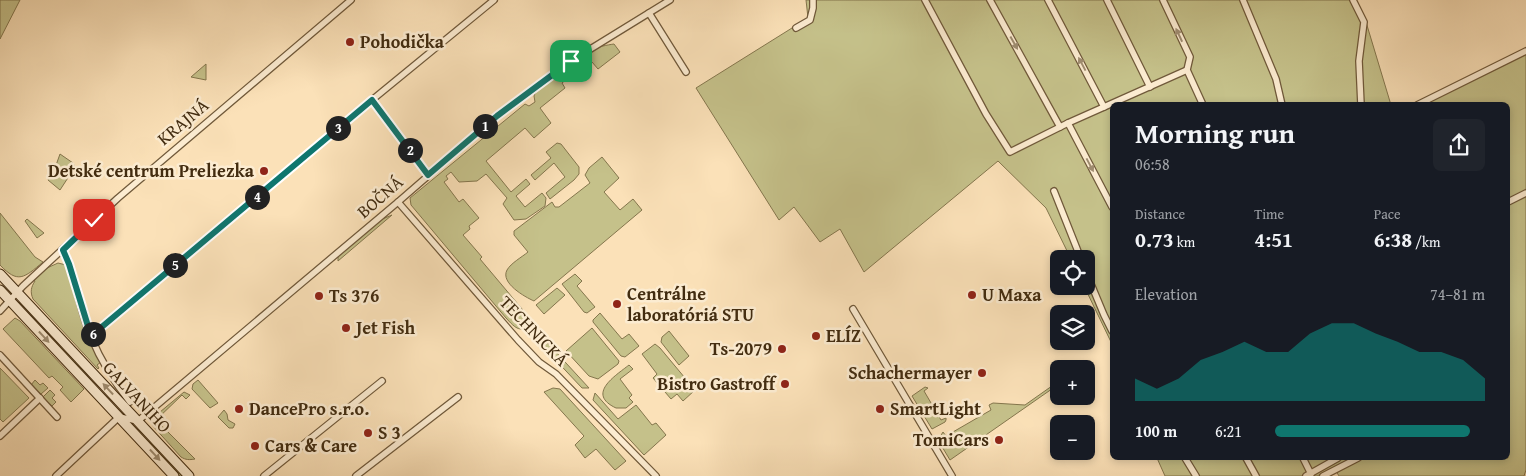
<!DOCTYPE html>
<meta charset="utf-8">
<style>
:root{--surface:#171b24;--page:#20242c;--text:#f1f3f6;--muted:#9ea1a6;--accent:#0f766e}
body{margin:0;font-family:"Gentium Book Plus",serif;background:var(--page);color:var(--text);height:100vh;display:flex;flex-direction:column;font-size:19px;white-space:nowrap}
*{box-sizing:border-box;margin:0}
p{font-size:16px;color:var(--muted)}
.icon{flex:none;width:28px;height:28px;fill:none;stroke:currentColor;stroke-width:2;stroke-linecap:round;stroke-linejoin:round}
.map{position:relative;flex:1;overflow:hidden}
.details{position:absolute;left:1110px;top:102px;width:400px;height:358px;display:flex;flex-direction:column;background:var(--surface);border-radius:8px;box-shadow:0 2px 8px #0003}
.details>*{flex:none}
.controls{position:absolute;left:1050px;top:250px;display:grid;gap:10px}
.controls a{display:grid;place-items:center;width:45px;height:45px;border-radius:8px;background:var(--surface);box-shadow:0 2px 8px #0003;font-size:25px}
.pin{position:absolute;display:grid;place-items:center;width:42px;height:42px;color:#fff;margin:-21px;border-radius:10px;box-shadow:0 2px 8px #0006}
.km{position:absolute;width:25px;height:25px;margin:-12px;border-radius:50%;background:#222;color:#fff;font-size:14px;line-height:25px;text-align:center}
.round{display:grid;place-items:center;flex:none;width:52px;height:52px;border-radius:8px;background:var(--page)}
.headline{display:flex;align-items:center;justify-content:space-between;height:85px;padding:0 25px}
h1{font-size:28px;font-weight:700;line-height:38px}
.stats{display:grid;grid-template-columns:repeat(3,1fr);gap:8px;height:85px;padding:5px 25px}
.stats div{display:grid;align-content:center}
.stats b{font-size:21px;font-weight:700}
.stats small{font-size:14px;font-weight:400}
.stats p{font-size:14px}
.chart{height:140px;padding:10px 25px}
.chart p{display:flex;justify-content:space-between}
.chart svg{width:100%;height:90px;margin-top:5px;fill:var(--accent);opacity:.7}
ul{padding:0 25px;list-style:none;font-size:16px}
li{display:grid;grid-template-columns:80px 60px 1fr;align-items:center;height:38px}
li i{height:12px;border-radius:6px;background:var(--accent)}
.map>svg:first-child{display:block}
</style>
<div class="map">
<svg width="1526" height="476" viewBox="0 0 1526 476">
<rect width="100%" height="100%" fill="#fbe1b8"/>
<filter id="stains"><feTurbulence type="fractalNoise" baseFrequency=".004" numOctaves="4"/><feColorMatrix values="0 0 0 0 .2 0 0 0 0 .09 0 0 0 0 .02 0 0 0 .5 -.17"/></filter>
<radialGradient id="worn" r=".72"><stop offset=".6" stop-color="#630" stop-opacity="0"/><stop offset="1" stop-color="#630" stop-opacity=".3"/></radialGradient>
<g fill="#c5c18a" stroke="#84764d">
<path d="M0 0H20L0 39Z"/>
<path d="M806 0H1356L1366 22 1391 105H1112V344L1084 286H1086V259H1071L1046 208 998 161 864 272 840 229 820 242 794 207 779 220 696 88 808 18Z"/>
<path d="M614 44 620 52 598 69 592 62 580 71 577 67C581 51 599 46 614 44Z"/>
<path d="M1526 53V470L1524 476H1339L1334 468 1317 476H1165L1157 458H1508V105H1422Z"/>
<path d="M206 64V80L191 77Z"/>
<path d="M563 71 570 72 573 74 562 83 565 88 540 108 551 123 534 138 525 128 486 161 511 192 526 179 530 184 516 196 525 207 542 193 546 198 545 206 526 219 514 220 503 204 507 198 486 174 477 181 459 182 451 172 446 176 448 179 444 182 459 202 463 199 479 218 469 226 470 229 463 235 482 257 480 259 533 322C521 334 516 329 506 318L411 205 410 198 525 104 529 106 535 102 534 96 536 91Z"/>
<path d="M557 143 561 144 579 167V174L574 180 550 199 546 193 565 177 554 163 535 180 531 175 551 158 546 152Z"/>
<path d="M60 154 73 163 75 167 60 190 48 180 55 168Z"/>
<path d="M602 157 619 178 604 192 620 210 633 199 642 210 534 301C525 297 500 283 507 270 511 263 522 257 528 252L514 235V231L552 202 555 207H559L590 183 585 175 589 168Z"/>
<path d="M0 213 35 257 43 262C24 278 18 284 0 265Z"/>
<path d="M392 215 338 261V255L380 220Z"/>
<path d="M27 219 44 233 37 238 25 221Z"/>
<path d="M58 263 66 265 70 271 86 336 101 362 97 365 99 368 98 369 33 299C30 292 31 287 35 281L34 280 47 268Z"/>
<path d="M575 274 582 281 577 286 595 307 587 313 584 312 562 284Z"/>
<path d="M557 288 565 295 544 314 536 305Z"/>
<path d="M19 302 58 344 69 352 117 405 93 380 76 366 17 303Z"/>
<path d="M600 313 622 339 629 334 639 346 625 357 621 356 593 322V320Z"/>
<path d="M15 318 20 321 84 389 71 402 60 390 63 387 52 376 49 378 3 329Z"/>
<path d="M592 328 619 361 618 364 598 379 589 376 566 351Z"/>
<path d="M669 331 689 356 679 365 661 342 662 337Z"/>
<path d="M538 337 543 338 589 388H582L535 338Z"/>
<path d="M655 344 660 348 695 390 683 401 677 394 671 399 653 378 657 374 642 354Z"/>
<path d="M629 365 633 369 620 379 632 395 629 398 633 402 626 408H616C586 394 615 376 629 365Z"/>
<path d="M0 368 29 398 3 422 0 419Z"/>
<path d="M35 380 40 385 43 383 48 388 41 394 31 385Z"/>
<path d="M198 380 218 403 210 408 192 389 193 384Z"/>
<path d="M1059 381V384L950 460 938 440 943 432 946 436 991 410 989 405 993 403 1025 405Z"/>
<path d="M925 387 928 388 924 391 941 420 946 418V420L945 422 932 429 912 396Z"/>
<path d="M553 388 560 389 626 461 615 470 596 449 585 458 575 445 584 436 544 392Z"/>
<path d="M50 390 55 395 52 398 56 402 52 406 43 397Z"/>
<path d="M184 392 190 395 186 399 182 395 156 420 195 459C189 460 186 460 181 457L152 425 154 417Z"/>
<path d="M595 393 618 419 636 405 652 425 656 423 666 435 644 455 593 400Z"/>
<path d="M224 410 227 414 228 420 235 424 233 428H229L218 417Z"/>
<path d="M139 428 184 476H180L137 430Z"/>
</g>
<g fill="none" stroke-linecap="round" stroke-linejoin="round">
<g stroke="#70593a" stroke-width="8">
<g id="minor">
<path d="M925 0 986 114 1010 152 1068 123 1187 70"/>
<path d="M990 0 1060 127"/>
<path d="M1048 0 1104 107"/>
<path d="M1107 0 1150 87"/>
<path d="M1163 0 1190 57 1187 70 1203 105"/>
<path d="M1243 0 1276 79 1282 105"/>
<path d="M1353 0 1364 22 1359 61 1361 105"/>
<path d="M649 13 686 72"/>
<path d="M796 28 810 20 813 8V0"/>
<path d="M372 100 428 175"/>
<path d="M1417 105 1526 51"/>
<path d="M1068 123 1112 207"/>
<path d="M1054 191 1081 259"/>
<path d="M398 202 518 340 539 362 556 374 656 476"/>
<path d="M1508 202 1526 193"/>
<path d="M63 249C76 277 79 309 91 337 101 361 114 382 130 402"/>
<path d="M1086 272 1104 315 1112 331"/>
<path d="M853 309 952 476"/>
<path d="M0 311 23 286 118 198 351 0"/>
<path d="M91 336 372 100 494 0"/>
<path d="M0 355 57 417"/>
<path d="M0 436 40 398"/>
<path d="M1185 458 1196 476"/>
<path d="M1246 458 1256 476"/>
<path d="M1303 458 1311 474"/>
<path d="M56 476 119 417 138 421 398 202 497 116 571 61 670 0"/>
<path d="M264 476 382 381"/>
<path d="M356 476 458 397"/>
<path d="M1306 476 1338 458"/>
<path d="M1323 476 1358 458"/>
</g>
</g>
<g stroke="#422c10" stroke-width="11">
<g id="secondary">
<path d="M0 274 189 476"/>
<path d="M0 290 174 476"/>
</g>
</g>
<use href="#minor" stroke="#fcecd1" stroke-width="5.5"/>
<use href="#secondary" stroke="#fcecd1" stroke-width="9"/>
</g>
<defs><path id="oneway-solid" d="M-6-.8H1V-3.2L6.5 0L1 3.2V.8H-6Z" transform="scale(1.25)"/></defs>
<g fill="#9f8c70">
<use href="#oneway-solid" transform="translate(1179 35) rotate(-115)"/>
<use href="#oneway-solid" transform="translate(1014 43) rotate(61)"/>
<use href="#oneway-solid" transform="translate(1082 64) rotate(-118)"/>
<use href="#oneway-solid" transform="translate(1090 165) rotate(62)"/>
<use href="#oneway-solid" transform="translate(44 337) rotate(47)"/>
<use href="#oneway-solid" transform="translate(108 389) rotate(-133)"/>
<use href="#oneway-solid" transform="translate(155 455) rotate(47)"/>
</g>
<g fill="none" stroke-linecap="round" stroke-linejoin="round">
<g stroke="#fff" stroke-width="10">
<path id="route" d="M94 220 63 250 69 264 91 336 372 100 428 175 497 116 571 61"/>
</g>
<use href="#route" stroke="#0f766e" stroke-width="6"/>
</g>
<g fill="#8f2418" stroke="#fcecd1" stroke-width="2">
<circle cx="350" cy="42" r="5"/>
<circle cx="264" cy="171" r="5"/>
<circle cx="972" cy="295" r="5"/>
<circle cx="319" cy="296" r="5"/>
<circle cx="617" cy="304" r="5"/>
<circle cx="346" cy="328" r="5"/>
<circle cx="816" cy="336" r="5"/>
<circle cx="782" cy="349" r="5"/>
<circle cx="982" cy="373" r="5"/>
<circle cx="785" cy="384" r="5"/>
<circle cx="239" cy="409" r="5"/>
<circle cx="880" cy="409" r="5"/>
<circle cx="368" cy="433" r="5"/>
<circle cx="999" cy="440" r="5"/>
<circle cx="255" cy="446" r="5"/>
</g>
<g text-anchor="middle" stroke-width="5" stroke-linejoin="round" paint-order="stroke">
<g font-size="18" font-weight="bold" fill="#422c10" stroke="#fcecd1" text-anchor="start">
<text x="360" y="48">Pohodička</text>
<text x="254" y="177" text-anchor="end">Detské centrum Preliezka</text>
<text x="627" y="300">Centrálne<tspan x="627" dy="21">laboratóriá STU</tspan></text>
<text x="982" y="301">U Maxa</text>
<text x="329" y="302">Ts 376</text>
<text x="356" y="334">Jet Fish</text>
<text x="826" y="342">ELÍZ</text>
<text x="772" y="355" text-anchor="end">Ts-2079</text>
<text x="972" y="379" text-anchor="end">Schachermayer</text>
<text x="775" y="390" text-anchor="end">Bistro Gastroff</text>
<text x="249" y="415">DancePro s.r.o.</text>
<text x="890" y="415">SmartLight</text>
<text x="378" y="439">S 3</text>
<text x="989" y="446" text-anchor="end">TomiCars</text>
<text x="265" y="452">Cars &amp; Care</text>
</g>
<g font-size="18" fill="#422c10" stroke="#fcecd1">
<text transform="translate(183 122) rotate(-40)" y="6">KRAJNÁ</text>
<text transform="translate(380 197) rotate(-41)" y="6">BOČNÁ</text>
<text transform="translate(534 331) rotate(46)" y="6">TECHNICKÁ</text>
<text transform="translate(137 397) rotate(47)" y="6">GALVANIHO</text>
</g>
</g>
<rect width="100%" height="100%" filter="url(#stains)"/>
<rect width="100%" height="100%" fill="url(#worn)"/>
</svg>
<div class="controls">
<a><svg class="icon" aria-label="locate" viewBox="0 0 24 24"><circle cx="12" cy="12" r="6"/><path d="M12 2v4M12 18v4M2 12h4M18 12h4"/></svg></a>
<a><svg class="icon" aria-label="layers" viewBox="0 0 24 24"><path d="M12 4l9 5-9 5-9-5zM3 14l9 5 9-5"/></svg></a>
<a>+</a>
<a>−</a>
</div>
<div class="pin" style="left:571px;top:61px;background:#1e9e55"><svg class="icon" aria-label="arrive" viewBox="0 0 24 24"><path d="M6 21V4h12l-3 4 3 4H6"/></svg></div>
<div class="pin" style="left:94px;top:220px;background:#d93025"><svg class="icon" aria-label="check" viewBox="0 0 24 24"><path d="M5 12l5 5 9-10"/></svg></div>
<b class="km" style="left:485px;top:126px">1</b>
<b class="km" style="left:410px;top:150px">2</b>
<b class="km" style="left:338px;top:128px">3</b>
<b class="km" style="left:257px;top:197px">4</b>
<b class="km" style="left:175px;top:265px">5</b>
<b class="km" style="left:93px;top:334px">6</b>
<section class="details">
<div class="headline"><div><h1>Morning run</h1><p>06:58</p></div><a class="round"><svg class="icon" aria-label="share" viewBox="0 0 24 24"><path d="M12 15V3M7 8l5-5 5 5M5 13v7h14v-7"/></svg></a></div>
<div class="stats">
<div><p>Distance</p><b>0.73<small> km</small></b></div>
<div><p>Time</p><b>4:51</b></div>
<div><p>Pace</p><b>6:38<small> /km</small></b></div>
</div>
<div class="chart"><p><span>Elevation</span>74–81 m</p>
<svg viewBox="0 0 160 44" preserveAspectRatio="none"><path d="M0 44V33L10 38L20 33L30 24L40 20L50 15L60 20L70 20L80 11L90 6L100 6L110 11L120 15L130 20L140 20L150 24L160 33V44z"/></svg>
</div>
<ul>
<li><b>100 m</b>6:21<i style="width:93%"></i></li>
</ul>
</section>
</div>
